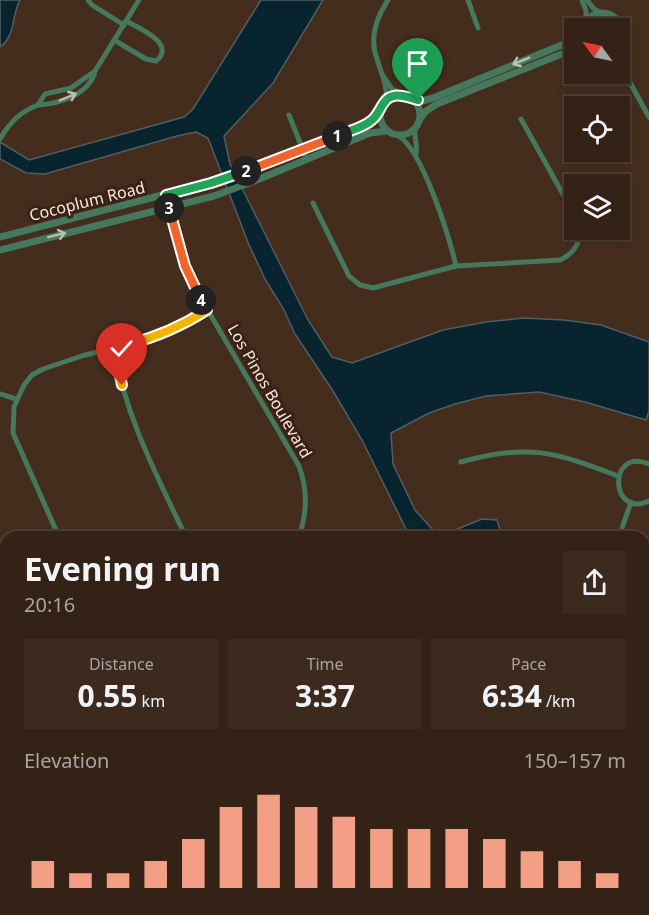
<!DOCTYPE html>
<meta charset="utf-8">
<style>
:root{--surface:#342216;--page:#3c2a1f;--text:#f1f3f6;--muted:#a9a4a1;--line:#4e3f35;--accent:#f39f85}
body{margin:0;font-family:"Noto Sans",sans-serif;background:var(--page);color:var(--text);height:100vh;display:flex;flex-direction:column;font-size:22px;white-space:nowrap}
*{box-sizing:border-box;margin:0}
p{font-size:20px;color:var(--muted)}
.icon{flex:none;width:33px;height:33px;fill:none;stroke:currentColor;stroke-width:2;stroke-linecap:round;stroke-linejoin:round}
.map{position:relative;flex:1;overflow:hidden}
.panel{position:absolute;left:0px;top:531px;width:650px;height:384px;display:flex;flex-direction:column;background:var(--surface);border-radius:18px 18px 0 0;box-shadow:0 3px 9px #0003,0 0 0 2px var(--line)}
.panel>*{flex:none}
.needle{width:39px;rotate:303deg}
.controls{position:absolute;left:564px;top:18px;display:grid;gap:12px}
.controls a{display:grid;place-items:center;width:66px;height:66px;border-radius:0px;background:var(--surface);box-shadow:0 3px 9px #0003,0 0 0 2px var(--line);font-size:30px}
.pin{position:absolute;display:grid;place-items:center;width:51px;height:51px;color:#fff;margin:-62px -26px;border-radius:50% 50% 50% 0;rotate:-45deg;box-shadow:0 0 6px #0007}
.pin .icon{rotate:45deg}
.km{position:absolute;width:30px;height:30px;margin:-15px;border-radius:50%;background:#222;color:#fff;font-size:16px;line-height:30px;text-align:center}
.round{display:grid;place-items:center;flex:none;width:63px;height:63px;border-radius:0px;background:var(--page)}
.headline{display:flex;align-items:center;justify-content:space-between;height:102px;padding:0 24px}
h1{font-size:33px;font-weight:700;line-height:45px}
.stats{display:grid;grid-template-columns:repeat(3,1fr);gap:9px;height:102px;padding:6px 24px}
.stats div{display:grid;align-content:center;border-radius:0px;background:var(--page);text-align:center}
.stats b{font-size:30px;font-weight:700}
.stats small{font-size:16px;font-weight:400}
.stats p{font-size:16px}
.chart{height:168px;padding:12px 24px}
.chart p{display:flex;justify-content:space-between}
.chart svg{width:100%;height:108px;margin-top:6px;stroke:var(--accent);stroke-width:6}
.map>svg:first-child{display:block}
</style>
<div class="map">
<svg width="649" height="915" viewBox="0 0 649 915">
<rect width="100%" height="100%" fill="#452d1e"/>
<g fill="#08242f" stroke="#505e64" stroke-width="1.5">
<path d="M0 0H20C11 16 16 36 0 47Z"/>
<path d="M261 0H323L273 83 224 136 230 164 308 320 332 357 352 363 443 330 486 322 524 318 564 320 601 325 649 342V411L646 420 585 402 539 392 486 396 455 404 429 413 391 433 393 464 415 510 434 531 450 532 482 519 497 520 502 537H410L362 440 333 391 295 334 283 308 266 281 249 245 208 138 196 132 177 136 45 174 26 173 0 159V142L29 160 184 117 193 109Z"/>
<path d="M644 863 649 866V915H580L577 909H644Z"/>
</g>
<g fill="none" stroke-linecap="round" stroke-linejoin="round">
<g stroke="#45785c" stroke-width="5">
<path d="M88 0 92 5 124 25"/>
<path d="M468 0 478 28"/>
<path d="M582 0 586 11V21"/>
<path d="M587 0 593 8 601 13"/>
<path d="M114 40 146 59 156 61C177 44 139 28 126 21"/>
<path d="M620 57 623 70 649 117"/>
<path d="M95 71 71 88 45 94 38 105C59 104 90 94 95 71L139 0"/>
<path d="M383 76 392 89 402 95"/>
<path d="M386 101C388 86 381 73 377 59 369 38 376 18 388 0"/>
<path d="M289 115 307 160"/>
<path d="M521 119 574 214"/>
<path d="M415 129C414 137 418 146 416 154"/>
<path d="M399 136C423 152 449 236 456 266"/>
<path d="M0 139C10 122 20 112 38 105"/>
<path d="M166 195 183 258 193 285 299 466C308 491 307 512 299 537"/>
<path d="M313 203 349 276 360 285 373 288 456 266 560 260C573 254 580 244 580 230"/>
<path d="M114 348C125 416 157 476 186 537"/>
<path d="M0 394 16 399"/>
<path d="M461 462C527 443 556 452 618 476"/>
<path d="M649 464C607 447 610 519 649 501"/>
<path d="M59 537 13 433 14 407 24 385 32 375 43 369 85 355 146 340 182 325 207 310"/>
<path d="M619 537 631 502"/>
<path d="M644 675 649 678"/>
<path d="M0 761 6 752"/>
<path d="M644 803 649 804"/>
<path d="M207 909 210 915"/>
<path d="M336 909 339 915"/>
<path d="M495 909 499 915"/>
<path d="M0 913 6 903"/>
</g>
<g stroke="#45785c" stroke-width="7">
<path d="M583 28C593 0 631 15 620 42"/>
<circle cx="400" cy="115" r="20"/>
<path d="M411 99 422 101 433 98 564 44 574 38"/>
<path d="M420 119 426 111 437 104 574 49"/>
<path d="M0 237 216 181 365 125 380 112"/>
<path d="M0 250 214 196 257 180 370 133 387 131"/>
</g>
<g stroke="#489e72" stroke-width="8">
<path d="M0 704 6 715"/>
<path d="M90 909 93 915"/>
</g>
</g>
<defs><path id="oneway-shaft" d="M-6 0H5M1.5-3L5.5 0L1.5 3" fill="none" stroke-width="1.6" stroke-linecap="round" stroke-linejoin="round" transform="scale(1.5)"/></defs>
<g stroke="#b9c0b0">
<use href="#oneway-shaft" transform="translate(521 61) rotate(158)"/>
<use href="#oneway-shaft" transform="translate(68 97) rotate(-23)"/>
<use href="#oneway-shaft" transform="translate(57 235) rotate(-14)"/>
</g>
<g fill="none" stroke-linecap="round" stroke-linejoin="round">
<g stroke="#fff" stroke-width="12">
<path id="split-1" d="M337 136C348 131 363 128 372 120 378 115 379 110 383 104 392 90 406 97 418 100"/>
</g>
<g stroke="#fff" stroke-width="12">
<path id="split-2" d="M246 171 337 136"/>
</g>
<g stroke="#fff" stroke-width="12">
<path id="split-3" d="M169 208 166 195 211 183 246 171"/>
</g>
<g stroke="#fff" stroke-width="12">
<path id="split-4" d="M169 208 185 266 201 300"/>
</g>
<g stroke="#fff" stroke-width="12">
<path id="split-5" d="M129 344C157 337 182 326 207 310L201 300"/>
</g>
<g stroke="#fff" stroke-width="12">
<path id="split-6" d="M122 385 114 348 129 344"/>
</g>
<use href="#split-1" stroke="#22a559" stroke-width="8"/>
<use href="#split-2" stroke="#f0652b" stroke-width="8"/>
<use href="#split-3" stroke="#22a559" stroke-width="8"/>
<use href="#split-4" stroke="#f0652b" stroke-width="8"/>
<use href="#split-5" stroke="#f5b400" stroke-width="8"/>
<use href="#split-6" stroke="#f5b400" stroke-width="8"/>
</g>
<g text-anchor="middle" stroke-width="6" stroke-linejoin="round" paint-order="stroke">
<g font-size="16" fill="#f8e7de" stroke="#3a2314">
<text transform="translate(87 201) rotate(-14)" y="6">Cocoplum Road</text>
<text transform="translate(270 391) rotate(60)" y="6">Los Pinos Boulevard</text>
</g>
</g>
</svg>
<div class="controls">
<a><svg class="needle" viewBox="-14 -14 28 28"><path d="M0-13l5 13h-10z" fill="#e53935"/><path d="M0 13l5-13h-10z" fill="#a9a4a1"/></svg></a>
<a><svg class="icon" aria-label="locate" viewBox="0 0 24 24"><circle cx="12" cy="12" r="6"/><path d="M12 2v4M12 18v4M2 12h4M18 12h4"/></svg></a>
<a><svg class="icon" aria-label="layers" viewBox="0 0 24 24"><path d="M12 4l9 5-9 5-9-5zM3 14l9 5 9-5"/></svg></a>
</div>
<div class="pin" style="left:418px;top:100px;background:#1e9e55"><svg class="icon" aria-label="arrive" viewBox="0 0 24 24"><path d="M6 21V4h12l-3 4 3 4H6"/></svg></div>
<div class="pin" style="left:122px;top:385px;background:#d93025"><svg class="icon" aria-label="check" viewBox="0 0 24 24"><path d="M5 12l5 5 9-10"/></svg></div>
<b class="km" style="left:337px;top:136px">1</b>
<b class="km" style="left:246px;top:171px">2</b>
<b class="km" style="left:169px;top:208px">3</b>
<b class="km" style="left:201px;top:300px">4</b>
<section class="panel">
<div class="headline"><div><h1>Evening run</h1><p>20:16</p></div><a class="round"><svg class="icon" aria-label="share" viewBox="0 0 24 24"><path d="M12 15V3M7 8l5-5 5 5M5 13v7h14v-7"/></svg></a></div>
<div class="stats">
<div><p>Distance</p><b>0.55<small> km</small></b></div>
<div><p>Time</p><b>3:37</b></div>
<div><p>Pace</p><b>6:34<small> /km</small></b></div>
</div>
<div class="chart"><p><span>Elevation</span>150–157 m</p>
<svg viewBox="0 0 160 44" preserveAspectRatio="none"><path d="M5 44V33M15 44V38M25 44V38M35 44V33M45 44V24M55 44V11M65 44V6M75 44V11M85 44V15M95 44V20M105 44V20M115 44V20M125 44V24M135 44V29M145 44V33M155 44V38"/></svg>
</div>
</section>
</div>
